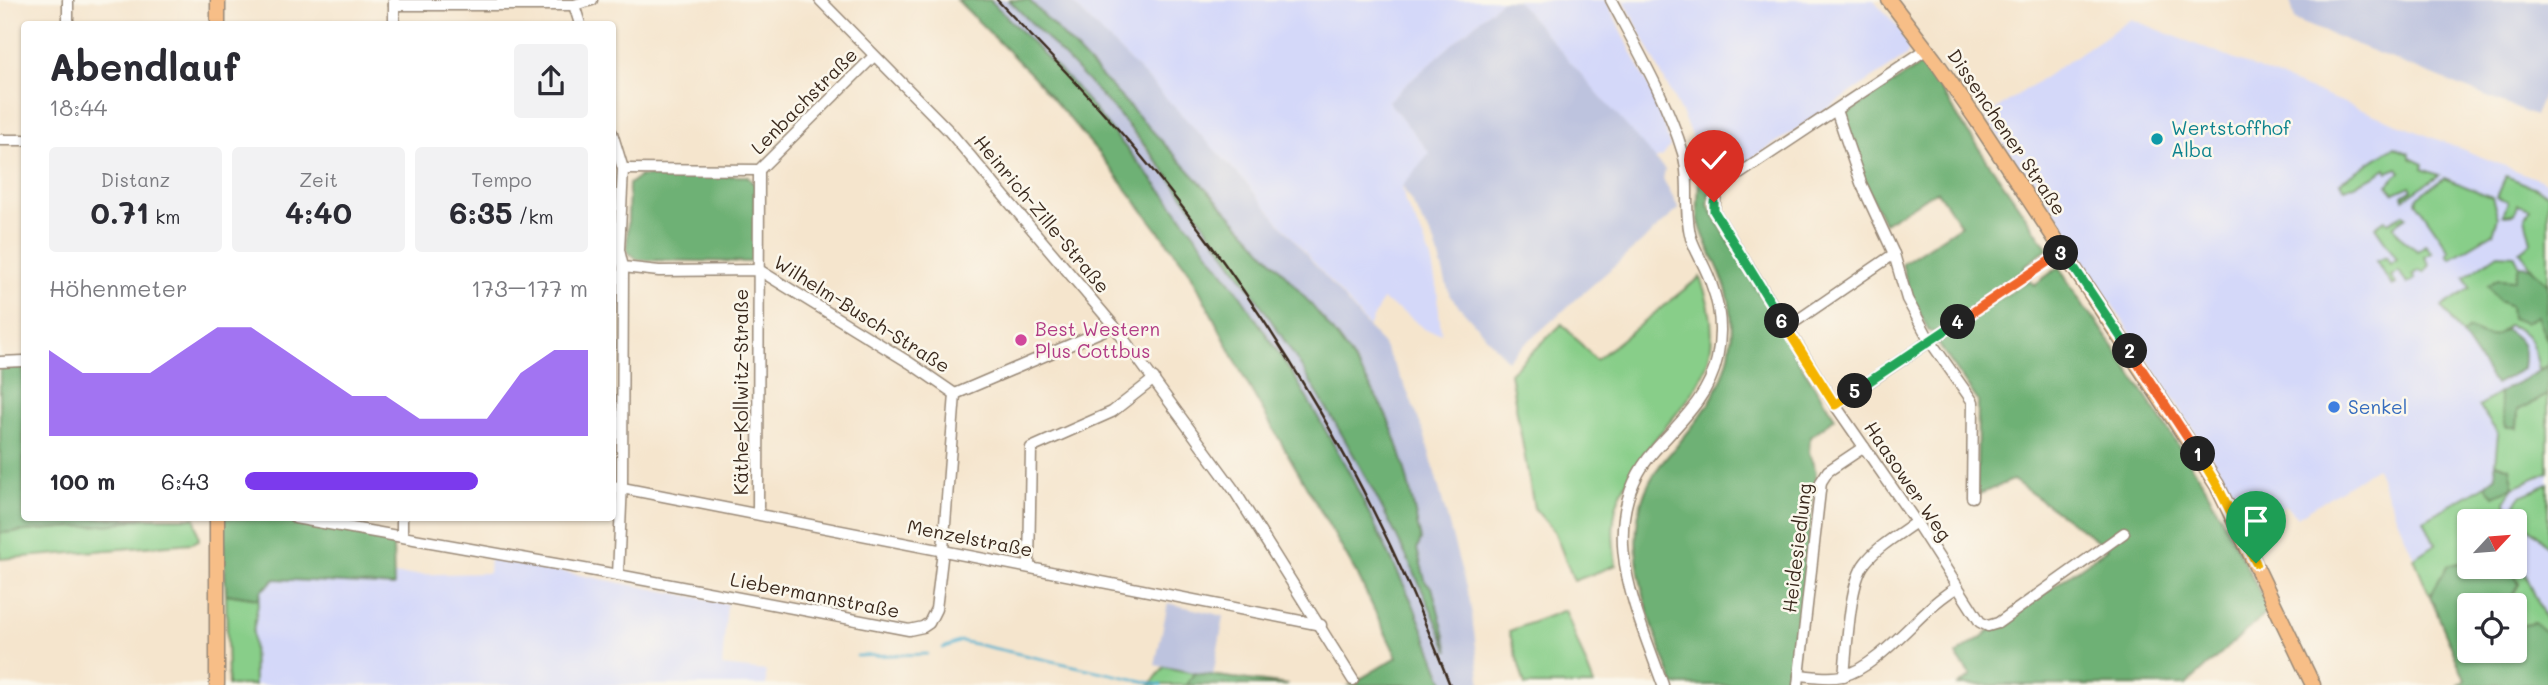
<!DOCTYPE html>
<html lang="de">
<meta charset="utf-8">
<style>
:root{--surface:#fff;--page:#f2f2f3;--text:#2b2b33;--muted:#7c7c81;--accent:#7c3aed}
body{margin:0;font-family:Mali,sans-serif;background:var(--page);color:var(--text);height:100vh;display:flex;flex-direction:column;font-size:26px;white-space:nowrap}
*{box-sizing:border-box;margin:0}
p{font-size:23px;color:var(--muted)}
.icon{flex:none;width:38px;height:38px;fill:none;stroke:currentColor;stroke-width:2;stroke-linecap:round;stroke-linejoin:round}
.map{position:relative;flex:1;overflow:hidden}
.details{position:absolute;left:21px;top:21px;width:595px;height:500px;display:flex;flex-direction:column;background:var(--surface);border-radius:7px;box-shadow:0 2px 5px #0004}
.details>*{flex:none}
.needle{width:46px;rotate:64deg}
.controls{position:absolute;left:2457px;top:509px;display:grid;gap:14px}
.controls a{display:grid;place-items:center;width:70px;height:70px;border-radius:7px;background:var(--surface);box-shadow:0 2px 5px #0004;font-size:35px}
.pin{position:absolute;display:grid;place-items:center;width:60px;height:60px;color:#fff;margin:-72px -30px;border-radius:50% 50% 50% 0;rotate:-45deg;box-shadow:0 0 7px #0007}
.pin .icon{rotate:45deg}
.km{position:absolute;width:35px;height:35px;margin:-18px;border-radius:50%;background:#222;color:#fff;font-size:19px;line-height:35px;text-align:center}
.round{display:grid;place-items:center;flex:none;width:74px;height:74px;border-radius:7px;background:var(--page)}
.head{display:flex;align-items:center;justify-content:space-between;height:119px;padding:0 28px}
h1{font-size:38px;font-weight:700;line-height:52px}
.metrics{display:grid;grid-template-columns:repeat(3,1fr);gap:10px;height:119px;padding:7px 28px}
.metrics div{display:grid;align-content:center;border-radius:7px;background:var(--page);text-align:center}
.metrics b{font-size:30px;font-weight:700}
.metrics small{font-size:19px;font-weight:400}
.metrics p{font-size:19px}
.chart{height:196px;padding:14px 28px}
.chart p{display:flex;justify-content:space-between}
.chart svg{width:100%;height:126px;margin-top:7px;fill:var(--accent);opacity:.7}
ul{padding:0 28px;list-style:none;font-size:23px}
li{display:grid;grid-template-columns:112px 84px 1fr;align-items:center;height:52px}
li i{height:18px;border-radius:9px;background:var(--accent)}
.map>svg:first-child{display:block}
</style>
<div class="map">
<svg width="2548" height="685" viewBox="0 0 2548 685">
<rect width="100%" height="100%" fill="#fbf7ec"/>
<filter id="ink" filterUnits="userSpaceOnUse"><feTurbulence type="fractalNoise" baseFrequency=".0143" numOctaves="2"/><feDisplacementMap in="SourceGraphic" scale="14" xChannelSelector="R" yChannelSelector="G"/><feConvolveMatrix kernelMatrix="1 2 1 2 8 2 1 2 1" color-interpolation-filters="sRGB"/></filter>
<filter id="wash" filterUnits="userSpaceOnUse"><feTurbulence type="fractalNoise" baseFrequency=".00686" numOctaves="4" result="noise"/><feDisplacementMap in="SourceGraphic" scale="28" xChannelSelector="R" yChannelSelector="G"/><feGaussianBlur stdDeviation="1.57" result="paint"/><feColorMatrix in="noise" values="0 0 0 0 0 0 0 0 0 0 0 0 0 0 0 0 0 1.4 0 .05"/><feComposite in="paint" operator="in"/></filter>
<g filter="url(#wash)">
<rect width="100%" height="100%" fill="#f5e5cd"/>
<g fill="#d4d8f9" fill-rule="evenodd">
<path d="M1069 0H1502L1388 101 1431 154 1402 186 1405 203 1420 230 1431 259 1437 289 1441 333 1425 330 1409 316 1382 300 1369 327 1246 183 1150 81Z"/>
<path d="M1516 0H1606L1657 103 1670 146 1663 156 1655 159Z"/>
<path d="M1624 0H1874L1902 32 1910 48 1906 56 1723 178H1699L1697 153 1687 125Z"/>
<path d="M2131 19 2548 183V685H2459L2465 680 2376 468 2297 517 2286 505 2259 523 2249 522 2224 476 2062 228 2056 215 2034 183 2027 178 1985 117ZM2469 522H2515V567H2469ZM2469 606H2515V651H2469Z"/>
<path d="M490 558 727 603 722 666 766 671V685H254L253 630 261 591 275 579 394 585 395 575 489 573Z"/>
</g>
<g fill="#bdc3de">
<path d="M990 0H1009L1040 31 1120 117 1209 229 1298 358 1322 397 1378 497 1417 575 1446 645 1432 587 1426 584 1417 549 1421 540 1399 453 1386 417 1356 362 1319 315 1265 252 1029 0H1069L1150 81 1246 183 1383 345 1405 386 1424 433 1470 602 1481 685H1445L1413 604 1347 468 1297 381 1239 293 1166 196 1072 83Z"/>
<path d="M1502 0H1516L1665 170 1663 179 1679 209 1507 360 1450 296 1435 243 1402 186 1430 153 1388 101Z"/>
<path d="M2290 0H2548V82L2535 116 2295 20Z"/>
<path d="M1168 603 1224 616 1213 676 1155 665Z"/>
</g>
<g fill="#88ce89" stroke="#627c54" stroke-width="2">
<path d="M2394 147 2410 154V158L2423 164 2422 169 2439 175 2404 199 2403 196 2412 190 2410 186 2394 193 2387 185 2401 172 2398 168 2388 172 2386 168 2373 177 2345 189 2340 182Z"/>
<path d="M2506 176 2548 193V284L2536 274 2520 251 2531 242 2525 218 2530 209 2517 205 2514 214 2503 215 2508 201 2497 197Z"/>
<path d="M2444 178 2492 197 2498 218 2493 233 2450 259 2447 254 2450 251 2416 202 2417 197Z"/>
<path d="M2403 214 2406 217 2393 226 2405 242 2418 251 2425 245 2432 253 2425 257 2430 265 2424 273 2419 270 2412 275 2415 279 2407 284 2399 271 2391 276 2396 284 2392 286 2376 261 2386 257 2390 264 2397 259 2375 227 2385 220 2388 222Z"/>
<path d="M2498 254 2514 255 2520 267 2514 280 2498 279 2499 301 2537 316 2548 340V366L2539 369C2533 345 2533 333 2508 325L2496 337 2485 336 2469 329 2462 335 2442 307 2470 288 2465 277Z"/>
<path d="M1700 277C1745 393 1651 411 1618 501 1611 523 1613 543 1616 565L1574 581 1554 531 1534 508 1510 373 1562 324 1596 360Z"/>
<path d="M2499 393 2502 402 2517 427 2518 410 2548 395V472L2514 487 2505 501 2507 512 2500 517 2502 521 2469 522V562L2467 561 2447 566 2430 596 2414 558 2435 544 2424 520 2486 485 2494 495 2510 468 2495 463 2498 434 2479 406Z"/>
<path d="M2548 484V550C2538 528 2520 530 2515 504L2522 495Z"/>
<path d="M142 518H195L199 540 192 543 0 559V533L113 524Z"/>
<path d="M2515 550 2548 625V634L2533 623 2515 627V606H2507L2519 584 2510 567H2515Z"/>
<path d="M226 594 259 599 253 632 254 685H228Z"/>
<path d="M1565 610 1594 685H1525L1509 631Z"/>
<path d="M1164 667 1194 673 1187 685H1150Z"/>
</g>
<g fill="#6eb175" stroke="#546e4a" stroke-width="2">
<path d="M957 0H990L1072 83 1166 196 1239 293 1297 381 1347 468 1413 604 1445 685H1350L1397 657 1358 576 1247 383 1190 272 1098 152 1034 77Z"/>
<path d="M1009 0H1029C1095 69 1160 139 1225 209 1283 272 1346 336 1385 413 1404 452 1411 498 1421 540L1417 549 1426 583 1432 587 1449 651C1393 517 1327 400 1244 280 1205 224 1164 167 1119 115 1084 76 1046 38 1009 0Z"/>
<path d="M1919 66H1926L1967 131 2048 249 2024 266 2027 272 1936 333 1929 331 1911 297 1902 264 1961 225 1937 191 1884 223 1864 182 1843 116Z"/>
<path d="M640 176H747L755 185 753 259 748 262 638 260 627 251 629 184Z"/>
<path d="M1699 178H1723L1710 191 1708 205 1792 351 1835 418 1810 437 1809 453 1816 472 1793 685H1674C1648 614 1608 524 1666 458 1694 426 1724 392 1730 348 1734 324 1731 298 1721 275 1714 257 1703 240 1699 221 1696 208 1699 191 1699 178Z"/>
<path d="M2519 266 2530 267 2548 284 2547 340 2537 316 2525 323 2511 318 2510 306 2499 301 2488 286 2498 279 2514 280Z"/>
<path d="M2059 267 2085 309 2095 319 2205 486 2269 610 2186 685H1959L1971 676 1956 655 2108 548 2013 480 1977 495 1978 401 1936 341 2029 280 2034 285Z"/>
<path d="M2469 329C2485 336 2490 341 2505 329 2524 341 2526 347 2523 369L2495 384 2462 335Z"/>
<path d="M2548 366V395L2518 410 2517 427H2506L2499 393Z"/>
<path d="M0 367H24V518H142L113 524 0 533Z"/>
<path d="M2495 463 2510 468 2514 487 2494 496 2486 485 2496 476Z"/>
<path d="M222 518H275L381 536 393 542 394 586 275 579 261 591 259 599 226 594Z"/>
<path d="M2468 561 2469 567H2474L2482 576 2494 567H2510L2519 584 2507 605 2469 606V651H2515V627L2534 623 2548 634V685H2459L2465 680 2430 596 2447 566Z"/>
<path d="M1194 673 1288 685H1187Z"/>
</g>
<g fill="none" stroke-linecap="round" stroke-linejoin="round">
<g stroke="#50b0cf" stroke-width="2.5">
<path d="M943 648 961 641 1161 685"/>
<path d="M857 656 927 654"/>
</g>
</g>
</g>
<g filter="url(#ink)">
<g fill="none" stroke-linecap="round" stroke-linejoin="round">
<g stroke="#988876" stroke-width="13">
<g id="minor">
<path d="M394 0V24"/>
<path d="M820 0 949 131 1114 326 1234 490 1353 680"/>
<path d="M1611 0C1637 49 1667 100 1683 153 1691 180 1683 210 1691 238 1697 255 1707 269 1712 286 1721 310 1722 335 1717 359 1709 397 1679 423 1655 450 1592 521 1636 609 1663 685"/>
<path d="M394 5H574L592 0"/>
<path d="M574 5 580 24"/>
<path d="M68 24V0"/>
<path d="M1927 49 1727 182 1716 191 1714 211 1835 405 1916 522 1980 622 1988 626 1998 623 2124 533"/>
<path d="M1836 110 1861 183 1894 254 1907 299 1930 341 1973 402 1972 497"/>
<path d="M612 133 623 169 619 250 623 267 622 482 618 575"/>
<path d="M0 140H24"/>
<path d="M623 169 759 170 874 56"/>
<path d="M623 267 659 271 759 270 910 363 955 394"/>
<path d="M1786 328 1894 254"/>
<path d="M0 362 24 361"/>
<path d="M955 394 1114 326"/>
<path d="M1835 405 2063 251"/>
<path d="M612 486 1321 625"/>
<path d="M758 514 759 170"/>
<path d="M295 518 618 575 909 630 923 627 929 623 936 609 943 550 955 394"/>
<path d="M402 518V536"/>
<path d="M1029 567 1031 448 1112 412 1154 379"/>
<path d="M1799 675C1812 676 1828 679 1842 676 1873 669 1908 627 1931 607 1939 599 1948 593 1957 587"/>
<path d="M1844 676C1847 649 1849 583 1865 563 1878 546 1898 535 1916 522"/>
<path d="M1798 685 1821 482 1828 471 1864 447"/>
</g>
</g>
<g stroke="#988876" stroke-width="17">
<g id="major">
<path d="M218 0V24"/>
<path d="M1889 0 1937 63 1976 119 2217 485 2313 685"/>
<path d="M217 685V518"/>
</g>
</g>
<use href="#minor" stroke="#fff" stroke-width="10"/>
<use href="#major" stroke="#f7be87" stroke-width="14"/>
<path stroke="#3b2a1e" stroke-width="2.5" d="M997 0C1046 51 1095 101 1141 156 1273 313 1377 494 1450 685"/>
</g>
</g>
<g fill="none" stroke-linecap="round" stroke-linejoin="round" filter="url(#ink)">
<g stroke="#fff" stroke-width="14">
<path id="split-1" d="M2198 454 2217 485 2256 563"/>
</g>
<g stroke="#fff" stroke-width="14">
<path id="split-2" d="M2130 351 2198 454"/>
</g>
<g stroke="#fff" stroke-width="14">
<path id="split-3" d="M2061 253 2063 251 2130 351"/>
</g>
<g stroke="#fff" stroke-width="14">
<path id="split-4" d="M1958 322 2061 253"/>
</g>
<g stroke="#fff" stroke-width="14">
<path id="split-5" d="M1855 391 1958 322"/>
</g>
<g stroke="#fff" stroke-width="14">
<path id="split-6" d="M1782 321 1835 405 1855 391"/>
</g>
<g stroke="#fff" stroke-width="14">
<path id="split-7" d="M1714 202V211L1782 321"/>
</g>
<use href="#split-1" stroke="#f5b400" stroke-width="9"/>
<use href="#split-2" stroke="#f0652b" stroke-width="9"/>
<use href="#split-3" stroke="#22a559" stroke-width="9"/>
<use href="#split-4" stroke="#f0652b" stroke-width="9"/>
<use href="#split-5" stroke="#22a559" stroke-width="9"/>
<use href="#split-6" stroke="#f5b400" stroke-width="9"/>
<use href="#split-7" stroke="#22a559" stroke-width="9"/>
</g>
<circle fill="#0f9aa8" stroke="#fbf7ec" stroke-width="2.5" cx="2157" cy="139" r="7"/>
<circle fill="#d1479c" stroke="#fbf7ec" stroke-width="2.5" cx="1021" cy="340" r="7"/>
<circle fill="#3f7fe0" stroke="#fbf7ec" stroke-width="2.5" cx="2334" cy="407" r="7"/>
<g text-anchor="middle" stroke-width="5" stroke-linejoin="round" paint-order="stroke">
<g font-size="19" fill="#3b2a1e" stroke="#fbf7ec">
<text transform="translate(804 101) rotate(-45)" y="7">Lenbachstraße</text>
<text transform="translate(2007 132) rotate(56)" y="7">Dissenchener Straße</text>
<text transform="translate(1042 214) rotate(50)" y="7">Heinrich-Zille-Straße</text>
<text transform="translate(862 314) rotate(32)" y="7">Wilhelm-Busch-Straße</text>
<text transform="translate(741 392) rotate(-90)" y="7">Käthe-Kollwitz-Straße</text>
<text transform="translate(1908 481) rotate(56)" y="7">Haasower Weg</text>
<text transform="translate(970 538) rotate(11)" y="7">Menzelstraße</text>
<text transform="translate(1797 548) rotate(-83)" y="7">Heidesiedlung</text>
<text transform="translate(815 595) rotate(11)" y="7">Liebermannstraße</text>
</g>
<g font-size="19" fill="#0d838f" stroke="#fbf7ec" text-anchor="start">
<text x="2171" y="135">Wertstoffhof<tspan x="2171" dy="22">Alba</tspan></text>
</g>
<g font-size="19" fill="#b23c85" stroke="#fbf7ec" text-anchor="start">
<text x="1035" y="336">Best Western<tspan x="1035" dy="22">Plus Cottbus</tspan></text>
</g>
<g font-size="19" fill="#366cbe" stroke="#fbf7ec" text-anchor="start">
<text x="2348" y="414">Senkel</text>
</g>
</g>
</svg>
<div class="controls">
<a><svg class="needle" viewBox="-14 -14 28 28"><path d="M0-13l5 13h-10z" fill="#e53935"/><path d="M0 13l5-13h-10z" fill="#7c7c81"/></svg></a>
<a><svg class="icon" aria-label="locate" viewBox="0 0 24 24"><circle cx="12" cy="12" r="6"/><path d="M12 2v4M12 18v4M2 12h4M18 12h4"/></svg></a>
</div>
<div class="pin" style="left:2256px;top:563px;background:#1e9e55"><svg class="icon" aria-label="arrive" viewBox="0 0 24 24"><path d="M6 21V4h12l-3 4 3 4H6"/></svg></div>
<div class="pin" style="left:1714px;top:202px;background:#d93025"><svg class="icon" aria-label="check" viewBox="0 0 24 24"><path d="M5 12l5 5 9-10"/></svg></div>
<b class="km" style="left:2198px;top:454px">1</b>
<b class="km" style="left:2130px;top:351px">2</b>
<b class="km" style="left:2061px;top:253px">3</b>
<b class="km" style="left:1958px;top:322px">4</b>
<b class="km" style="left:1855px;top:391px">5</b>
<b class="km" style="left:1782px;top:321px">6</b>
<section class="details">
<div class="head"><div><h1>Abendlauf</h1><p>18:44</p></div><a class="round"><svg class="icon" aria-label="share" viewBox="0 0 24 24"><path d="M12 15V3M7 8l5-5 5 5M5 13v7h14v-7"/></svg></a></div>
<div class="metrics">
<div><p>Distanz</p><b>0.71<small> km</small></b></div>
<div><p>Zeit</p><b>4:40</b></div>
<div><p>Tempo</p><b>6:35<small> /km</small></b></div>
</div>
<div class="chart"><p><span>Höhenmeter</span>173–177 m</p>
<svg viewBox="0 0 160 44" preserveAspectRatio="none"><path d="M0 44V14L10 22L20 22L30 22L40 14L50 6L60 6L70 14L80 22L90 30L100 30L110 38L120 38L130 38L140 22L150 14L160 14V44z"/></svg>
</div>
<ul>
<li><b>100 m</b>6:43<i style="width:68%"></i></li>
</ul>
</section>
</div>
